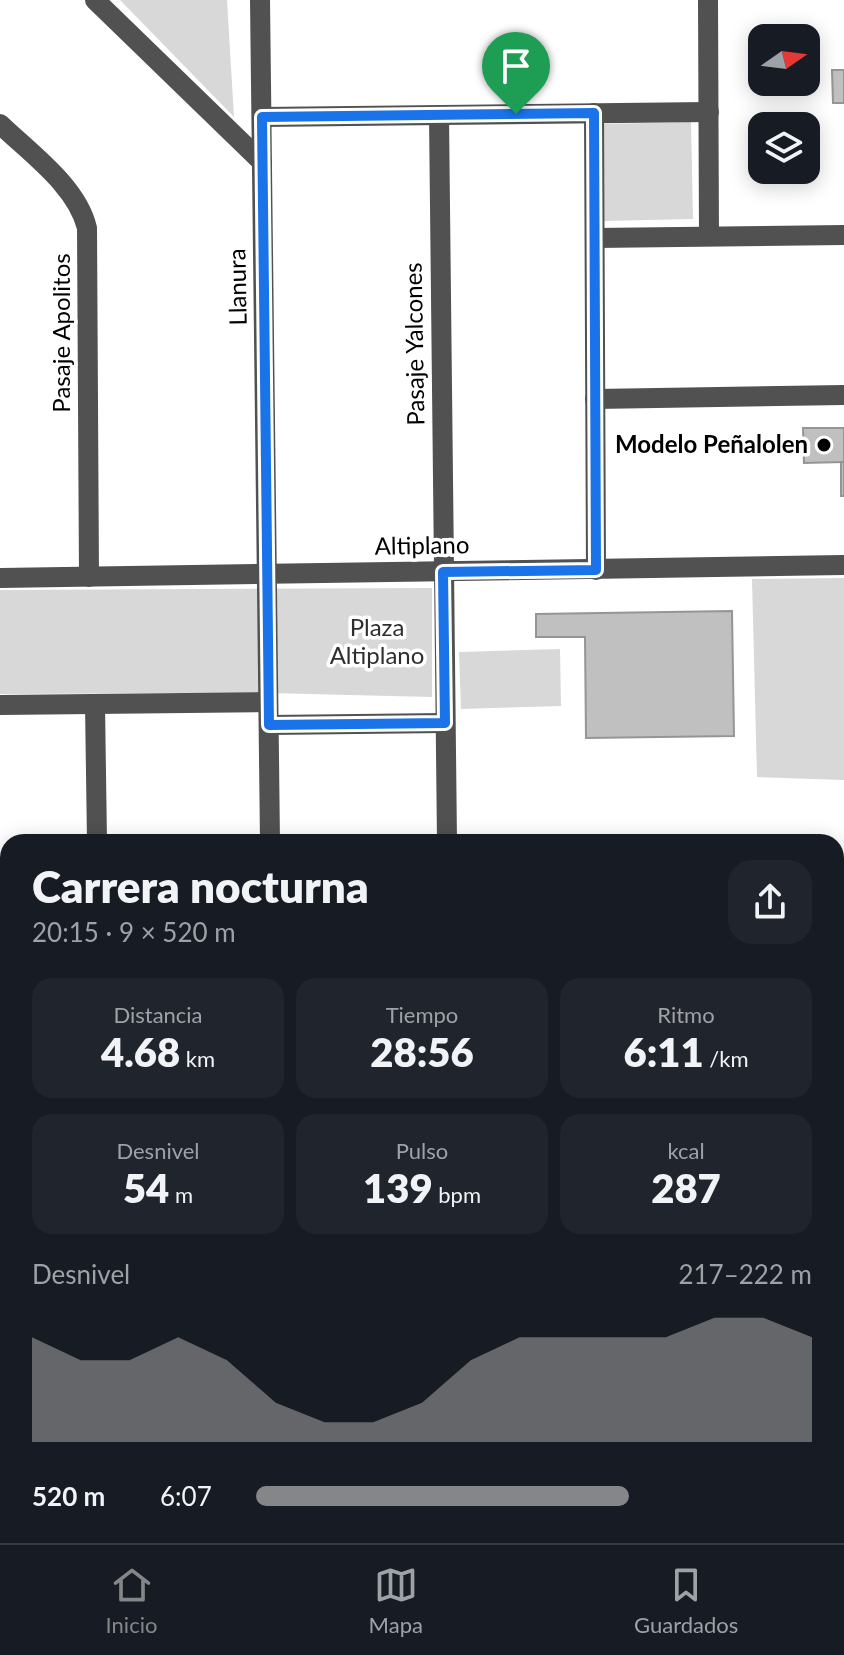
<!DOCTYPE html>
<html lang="es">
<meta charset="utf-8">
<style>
:root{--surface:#171b24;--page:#20242c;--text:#f1f3f6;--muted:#9ea1a6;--line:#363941;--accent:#858687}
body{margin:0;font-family:Lato,sans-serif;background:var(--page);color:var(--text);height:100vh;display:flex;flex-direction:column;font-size:30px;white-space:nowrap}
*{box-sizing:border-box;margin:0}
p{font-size:26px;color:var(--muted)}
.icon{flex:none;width:44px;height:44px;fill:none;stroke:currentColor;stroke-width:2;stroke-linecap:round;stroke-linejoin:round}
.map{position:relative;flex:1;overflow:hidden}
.side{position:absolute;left:0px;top:834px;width:844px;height:710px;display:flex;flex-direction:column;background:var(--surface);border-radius:24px 24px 0 0;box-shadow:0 4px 20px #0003}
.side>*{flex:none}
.needle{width:52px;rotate:76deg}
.fabs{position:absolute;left:748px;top:24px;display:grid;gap:16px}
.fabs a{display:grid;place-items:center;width:72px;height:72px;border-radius:16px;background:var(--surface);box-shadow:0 4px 20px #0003;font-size:40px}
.pin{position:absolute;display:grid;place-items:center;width:68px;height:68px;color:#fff;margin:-82px -34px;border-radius:50% 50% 50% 0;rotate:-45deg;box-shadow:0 0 8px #0007}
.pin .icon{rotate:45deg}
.round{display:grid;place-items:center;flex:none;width:84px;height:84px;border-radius:24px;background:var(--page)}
.head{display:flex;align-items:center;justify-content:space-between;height:136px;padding:0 32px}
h1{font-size:44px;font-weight:800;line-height:60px}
.metrics{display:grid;grid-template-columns:repeat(3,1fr);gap:12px;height:136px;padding:8px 32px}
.metrics div{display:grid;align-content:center;border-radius:20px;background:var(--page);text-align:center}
.metrics b{font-size:40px;font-weight:800}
.metrics small{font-size:22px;font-weight:400}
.metrics p{font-size:22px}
.chart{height:224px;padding:16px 32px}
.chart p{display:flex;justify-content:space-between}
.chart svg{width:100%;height:144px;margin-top:8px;fill:var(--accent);opacity:.7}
ul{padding:0 32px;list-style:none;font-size:26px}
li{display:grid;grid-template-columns:128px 96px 1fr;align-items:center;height:60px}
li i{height:20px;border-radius:10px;background:var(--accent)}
.menu{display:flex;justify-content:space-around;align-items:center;height:112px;border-top:2px solid var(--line);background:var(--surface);font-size:22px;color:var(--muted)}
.menu a{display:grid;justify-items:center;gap:4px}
.menu .current{color:var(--accent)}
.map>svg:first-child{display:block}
</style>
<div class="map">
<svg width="844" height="1543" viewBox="0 0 844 1543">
<rect width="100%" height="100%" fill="#fff"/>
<g fill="#d8d8d8">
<path d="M120 0H227L234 117Z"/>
<path d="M691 122 693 219 604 221 602 124Z"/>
<path d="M844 578V780L757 777 752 579Z"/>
<path d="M432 588V697L269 693 0 694V590Z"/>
<path d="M560 649 561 706 461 709 459 652Z"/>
<rect x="0" y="1040" width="8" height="82"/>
</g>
<g fill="#c0c0c0" stroke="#959595" stroke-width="2">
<path d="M832 70H844V103H833Z"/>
<path d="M803 428H844V462L804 463Z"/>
<rect x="841" y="462" width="3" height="34"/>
<path d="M732 611 734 736 586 738 585 637H536V614Z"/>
<rect x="513" y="1536" width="29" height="7"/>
</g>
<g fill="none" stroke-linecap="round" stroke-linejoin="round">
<g stroke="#515151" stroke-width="20">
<path d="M95 0 262 162"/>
<path d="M260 0 270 842"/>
<path d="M708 0 709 236"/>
<path d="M594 113 596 570"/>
<path d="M439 115 447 842"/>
<path d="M262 117 709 112"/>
<path d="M0 124C30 153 77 186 87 228L89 577"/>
<path d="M595 238 844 235"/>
<path d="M595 399 844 395"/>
<path d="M0 578 844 565"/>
<path d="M95 704 97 842"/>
<path d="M0 705 268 702"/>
<path d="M269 725 445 723"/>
<path d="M0 867H8"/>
<path d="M836 967H844"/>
<path d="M0 1028H8"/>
<path d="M0 1139H8"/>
<path d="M0 1300H8"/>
<path d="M836 1465H844"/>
<path d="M0 1476H8"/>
<path d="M279 1536V1543"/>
<path d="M728 1536V1543"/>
</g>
</g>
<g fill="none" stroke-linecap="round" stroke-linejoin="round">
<g stroke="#fff" stroke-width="16">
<path id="route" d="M594 113 596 570 443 572 445 723 269 725 262 117Z"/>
</g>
<use href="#route" stroke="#1a73e8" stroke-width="10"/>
</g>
<circle fill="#000" stroke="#fff" stroke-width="3" cx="824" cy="445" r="8"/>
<g text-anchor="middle" stroke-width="7" stroke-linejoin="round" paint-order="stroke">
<g font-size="24" fill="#000" stroke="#fff">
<text transform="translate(238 287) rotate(-91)" y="8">Llanura</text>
<text transform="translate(62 333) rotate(-90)" y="8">Pasaje Apolitos</text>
<text transform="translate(415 344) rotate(-91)" y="8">Pasaje Yalcones</text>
<text transform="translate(422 546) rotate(-1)" y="8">Altiplano</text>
</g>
<g font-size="24" font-weight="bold" fill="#000" stroke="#fff" text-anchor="end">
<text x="808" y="453">Modelo Peñalolen</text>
</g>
<g font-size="24" fill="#2f2f2f" stroke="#fff">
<text x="377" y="636">Plaza<tspan x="377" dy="28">Altiplano</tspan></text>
</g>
</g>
</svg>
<div class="fabs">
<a><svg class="needle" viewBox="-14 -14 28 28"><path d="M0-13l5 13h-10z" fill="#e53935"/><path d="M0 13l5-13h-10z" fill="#9ea1a6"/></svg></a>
<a><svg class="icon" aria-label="layers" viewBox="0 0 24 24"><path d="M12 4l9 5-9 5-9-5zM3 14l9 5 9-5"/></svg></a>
</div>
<div class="pin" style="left:516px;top:114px;background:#1e9e55"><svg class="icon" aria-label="arrive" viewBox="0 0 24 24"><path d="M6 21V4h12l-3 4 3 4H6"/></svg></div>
<section class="side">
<div class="head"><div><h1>Carrera nocturna</h1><p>20:15 · 9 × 520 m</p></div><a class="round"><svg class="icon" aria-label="share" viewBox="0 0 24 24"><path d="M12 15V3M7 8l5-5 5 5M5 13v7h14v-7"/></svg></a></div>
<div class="metrics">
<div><p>Distancia</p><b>4.68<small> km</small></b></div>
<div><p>Tiempo</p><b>28:56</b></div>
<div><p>Ritmo</p><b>6:11<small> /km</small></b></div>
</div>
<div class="metrics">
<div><p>Desnivel</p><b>54<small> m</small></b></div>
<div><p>Pulso</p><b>139<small> bpm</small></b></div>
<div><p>kcal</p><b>287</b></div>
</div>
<div class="chart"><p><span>Desnivel</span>217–222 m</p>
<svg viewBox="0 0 160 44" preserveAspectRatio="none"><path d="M0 44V12L10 19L20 19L30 12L40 19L50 32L60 38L70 38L80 32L90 19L100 12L110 12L120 12L130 12L140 6L150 6L160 12V44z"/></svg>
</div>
<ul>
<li><b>520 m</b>6:07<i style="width:67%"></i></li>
</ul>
</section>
</div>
<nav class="menu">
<a class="current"><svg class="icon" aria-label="home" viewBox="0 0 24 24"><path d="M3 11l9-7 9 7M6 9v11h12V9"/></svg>Inicio</a>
<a><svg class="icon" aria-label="map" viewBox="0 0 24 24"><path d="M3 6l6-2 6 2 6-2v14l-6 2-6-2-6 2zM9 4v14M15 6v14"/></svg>Mapa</a>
<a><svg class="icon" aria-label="saved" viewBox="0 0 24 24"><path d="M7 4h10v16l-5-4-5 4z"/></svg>Guardados</a>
</nav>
